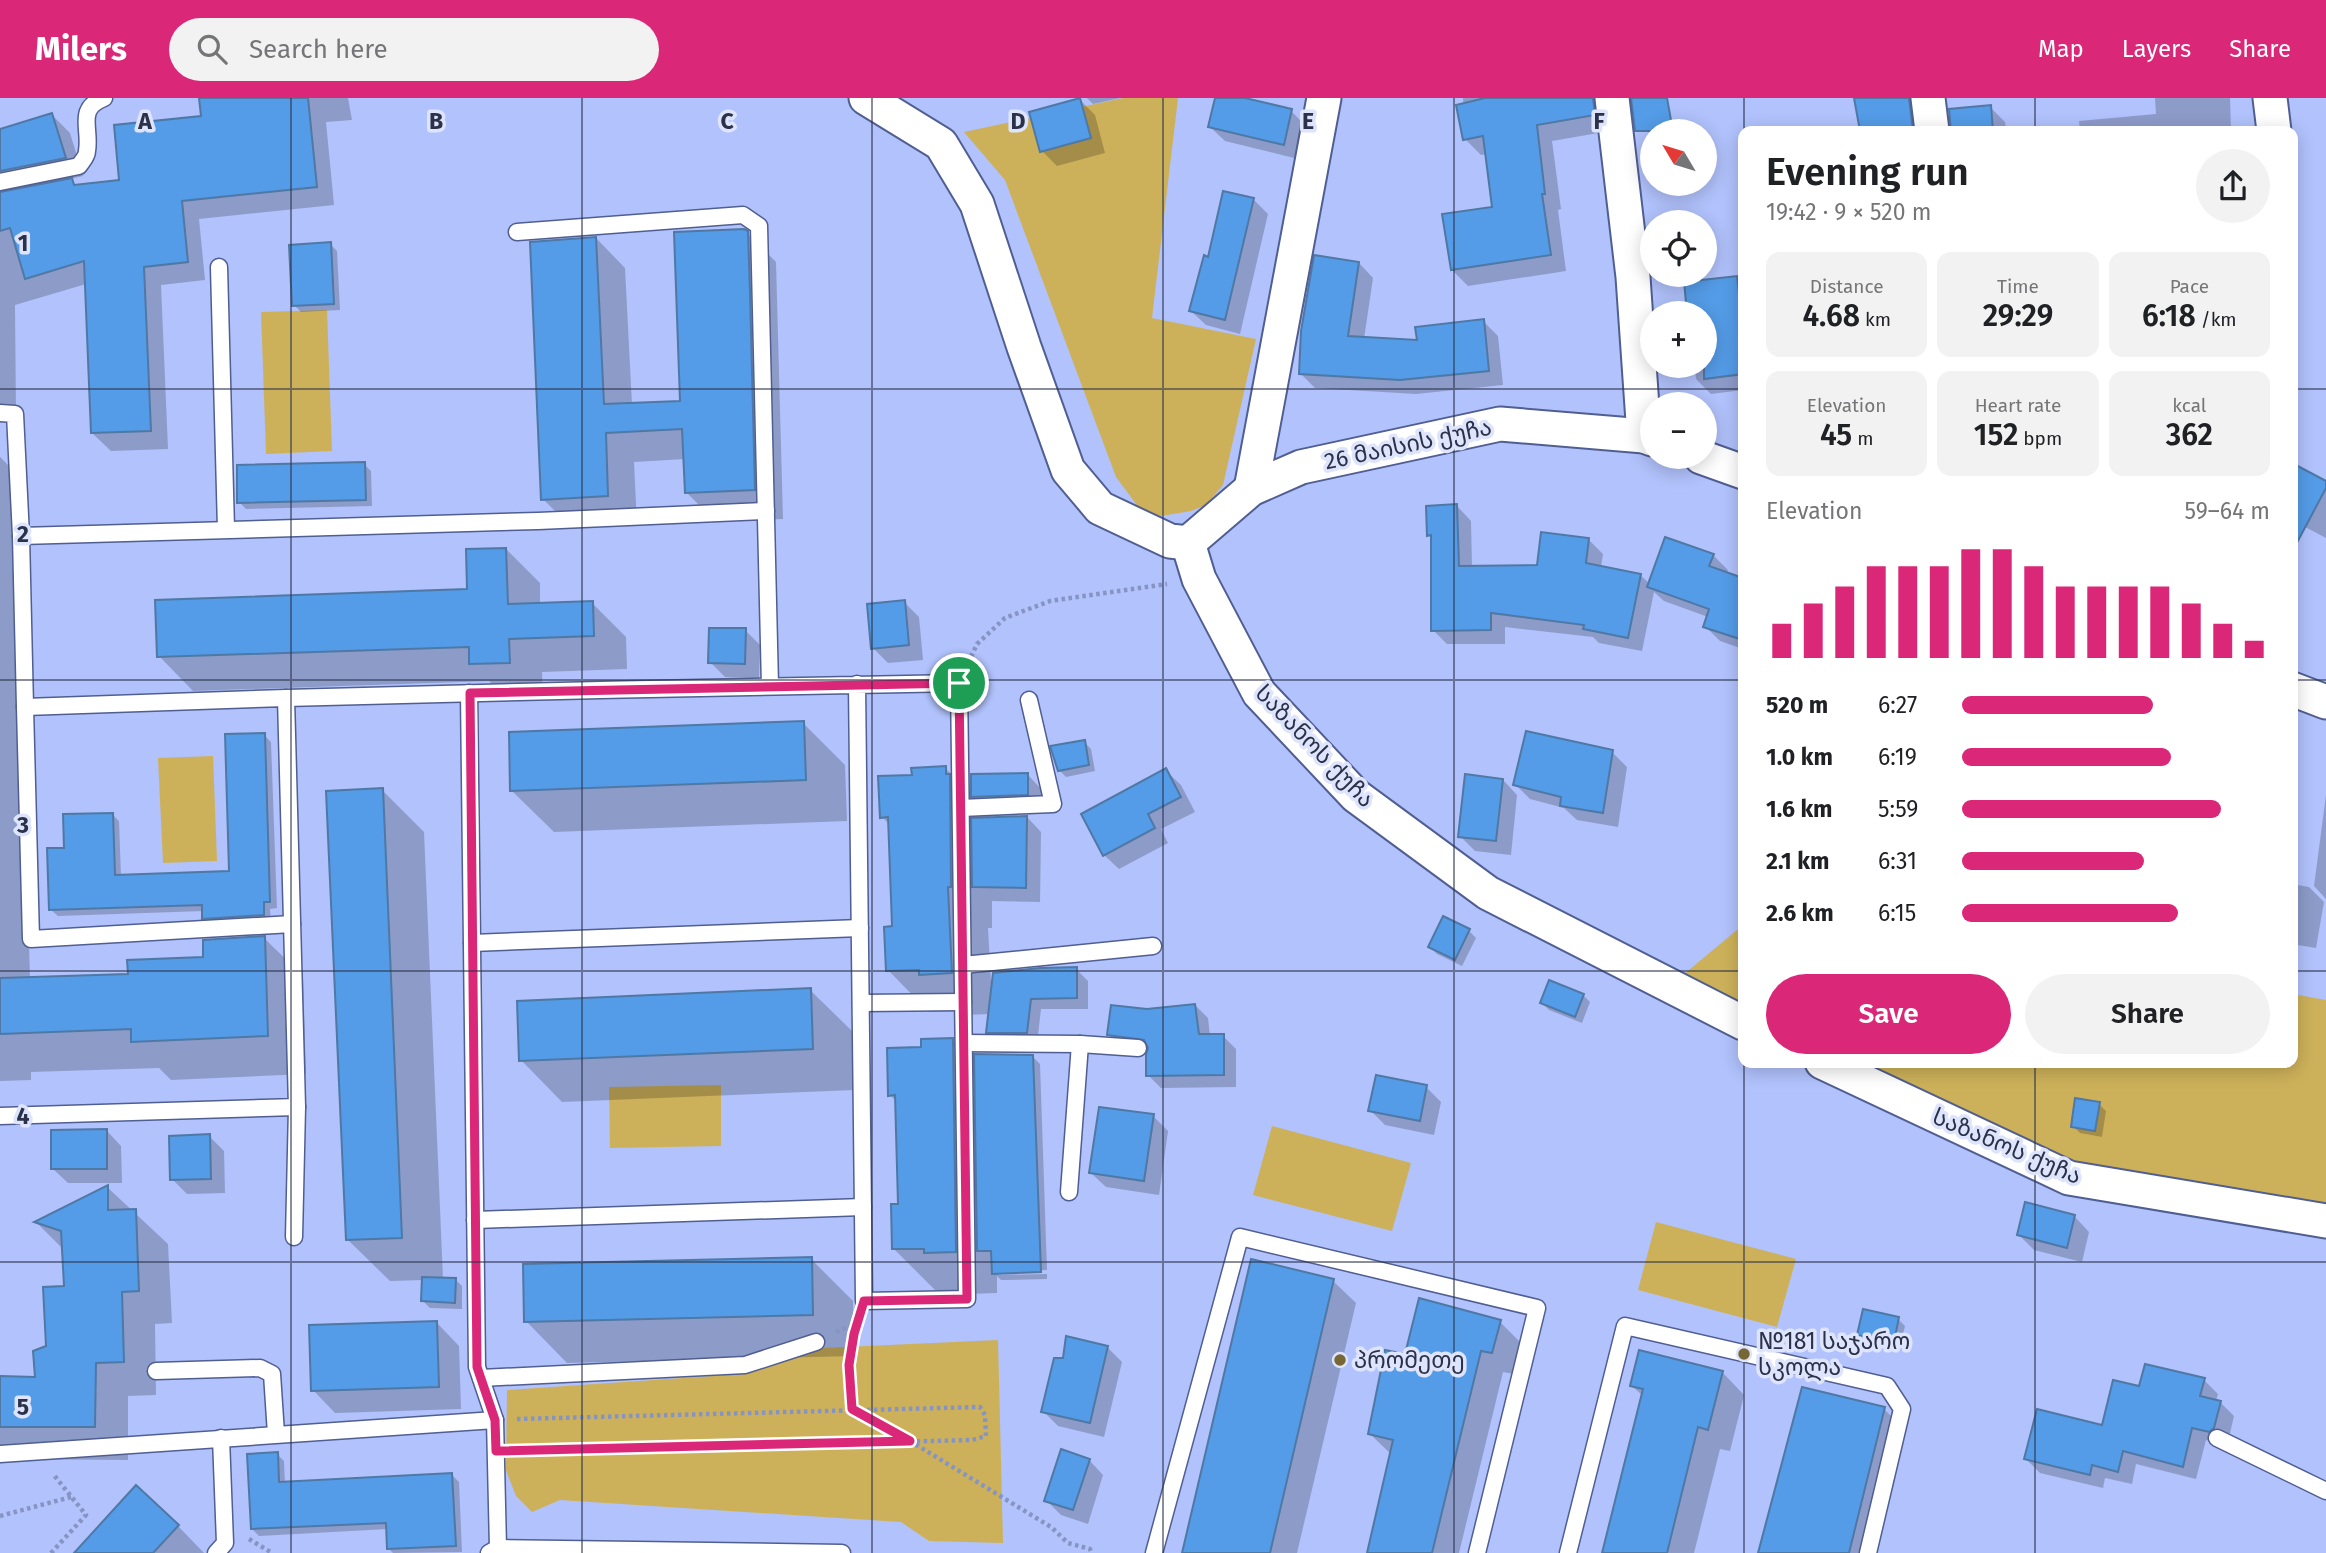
<!DOCTYPE html>
<meta charset="utf-8">
<style>
:root{--surface:#fff;--page:#f2f2f2;--text:#202124;--muted:#757577;--accent:#db2777}
body{margin:0;font-family:"Fira Sans","Noto Sans Georgian",sans-serif;background:var(--page);color:var(--text);height:100vh;display:flex;flex-direction:column;font-size:26px;white-space:nowrap}
*{box-sizing:border-box;margin:0}
p{font-size:23px;color:var(--muted)}
.icon{flex:none;width:38px;height:38px;fill:none;stroke:currentColor;stroke-width:2;stroke-linecap:round;stroke-linejoin:round}
.map{position:relative;flex:1;overflow:hidden}
.sheet{position:absolute;left:1738px;top:28px;width:560px;height:942px;display:flex;flex-direction:column;background:var(--surface);border-radius:14px;box-shadow:0 4px 18px #0003}
.sheet>*{flex:none}
.needle{width:46px;rotate:308deg}
.buttons{position:absolute;left:1640px;top:21px;display:grid;gap:14px}
.buttons a{display:grid;place-items:center;width:77px;height:77px;border-radius:50%;background:var(--surface);box-shadow:0 4px 18px #0003;font-size:35px}
.pin{position:absolute;display:grid;place-items:center;width:60px;height:60px;color:#fff;margin:-30px;border:4px solid #fff;border-radius:50%;box-shadow:0 2px 7px #0007}
.round{display:grid;place-items:center;flex:none;width:74px;height:74px;border-radius:37px;background:var(--page)}
.overview{display:flex;align-items:center;justify-content:space-between;height:119px;padding:0 28px}
h1{font-size:38px;font-weight:600;line-height:52px}
.stats{display:grid;grid-template-columns:repeat(3,1fr);gap:10px;height:119px;padding:7px 28px}
.stats div{display:grid;align-content:center;border-radius:14px;background:var(--page);text-align:center}
.stats b{font-size:30px;font-weight:600}
.stats small{font-size:19px;font-weight:400}
.stats p{font-size:19px}
.chart{height:196px;padding:14px 28px}
.chart p{display:flex;justify-content:space-between}
.chart svg{width:100%;height:126px;margin-top:7px;stroke:var(--accent);stroke-width:6}
.button{display:flex;gap:14px;margin-top:auto;padding:14px 28px}
.button a{flex:1;height:80px;border-radius:42px;background:var(--accent);color:#fff;font-size:28px;font-weight:600;line-height:80px;text-align:center}
.button a+a{background:var(--page);color:var(--text)}
ul{padding:0 28px;list-style:none;font-size:23px}
li{display:grid;grid-template-columns:112px 84px 1fr;align-items:center;height:52px}
li i{height:18px;border-radius:9px;background:var(--accent)}
header{display:flex;align-items:center;gap:42px;box-sizing:border-box;height:98px;padding:0 35px;background:var(--accent);color:#fff}
header strong{font-size:33px}
nav{display:flex;gap:38px;margin-inline-start:auto;font-size:24px}
.search{width:490px;height:63px;background:var(--page);display:flex;align-items:center;gap:18px;box-sizing:border-box;padding:0 24px;border-radius:38px;color:var(--muted);font-size:26px}
.map>svg:first-child{display:block}
</style>
<header>
<strong>Milers</strong>
<div class="search"><svg class="icon" aria-label="search" viewBox="0 0 24 24"><circle cx="10" cy="10" r="6"/><path d="M15 15l6 6"/></svg>Search here</div>
<nav><a>Map</a><a>Layers</a><a>Share</a></nav>
</header>
<div class="map">
<svg width="2326" height="1455" viewBox="0 0 2326 1455">
<rect width="100%" height="100%" fill="#b1c2fc"/>
<g fill="#cdb15a">
<path d="M1123 0H1178L1152 220 1256 241 1223 387 1206 407 1191 413 1161 418 1142 414 1116 379 1005 82 964 34Z"/>
<path d="M327 212 332 353 266 356 261 214Z"/>
<path d="M213 658 217 763 163 765 158 660Z"/>
<path d="M1743 827V906L1683 877Z"/>
<path d="M2293 896 2326 902V1112L2066 1065 1861 964H2292Z"/>
<path d="M721 987V1048L610 1050 609 989Z"/>
<path d="M1272 1028 1411 1065 1392 1133 1253 1097Z"/>
<path d="M1656 1124 1796 1161 1777 1229 1638 1192Z"/>
<path d="M998 1242 1003 1445 929 1443 901 1424 560 1402 532 1414 516 1398 506 1372 507 1292 741 1276 823 1250Z"/>
</g>
<g fill="#0003">
<path d="M201 0H348L352 22 326 24 334 107 199 121 205 182 161 187 168 351 111 353 92 335 86 186 15 207 16 316H0V33L52 17 70 35 83 78 70 81 77 88 121 83 203 19Z"/>
<path d="M1087 0H1120L1093 6Z"/>
<path d="M1217 0H1237L1291 13 1306 28 1298 61 1225 43 1210 29Z"/>
<path d="M1463 0H1618L1610 33 1552 43 1561 111 1558 112 1566 173 1468 188 1452 172 1494 110 1487 56 1481 57 1465 41Z"/>
<path d="M1866 0H1918L1925 33H1862L1856 2Z"/>
<path d="M2155 0H2230L2231 33H2080L2079 23 2156 16Z"/>
<path d="M1080 2 1095 17 1105 55 1057 68 1042 53Z"/>
<path d="M1990 9 2005 24 2006 33H1951L1950 12Z"/>
<path d="M1253 101 1268 116 1240 236 1206 227 1191 213 1209 161Z"/>
<path d="M746 134 776 164 783 421 716 424 686 394 685 361 634 364 637 427 572 430 543 401 596 140 625 170 632 307 681 305Z"/>
<path d="M330 146 337 153 340 212 301 214 294 207Z"/>
<path d="M1359 165 1373 180 1364 241 1418 244 1483 223 1498 238 1503 287 1416 296 1315 290 1300 275Z"/>
<path d="M1736 180 1743 187V292L1711 296 1696 281 1695 268H1704V215H1689L1686 186Z"/>
<path d="M0 359 16 375 30 881 129 878 205 861 264 840 303 878 306 976 171 982 159 970 31 974V982L0 983Z"/>
<path d="M364 366 371 373 372 408 246 411 239 404Z"/>
<path d="M2326 385V440L2292 422Z"/>
<path d="M1457 408 1471 423 1472 470 1539 469 1588 441 1603 456 1601 469 1640 477 1650 486 1713 457 1728 472 1726 476 1743 482V551L1720 543 1705 528 1708 519 1664 503 1654 494 1642 553 1599 545 1593 539 1505 529V546H1447L1433 532V441L1429 437Z"/>
<path d="M506 451 540 485V507L592 505 626 539 627 571 542 574 543 598 505 599 489 583 193 593 159 558 469 493Z"/>
<path d="M904 504 919 519 923 562 888 565 873 550Z"/>
<path d="M745 532 760 547 759 580 725 579 710 564Z"/>
<path d="M803 625 845 667 847 723 554 734 512 693Z"/>
<path d="M264 637 271 644 277 810 270 811 271 823 211 827 204 820V813L58 818 50 811 66 751 112 716 119 723 121 779 231 774Z"/>
<path d="M1084 644 1091 651 1095 673 1066 679 1059 672Z"/>
<path d="M2292 644 2296 648 2292 665Z"/>
<path d="M1612 654 1627 669 1618 729 1577 722 1564 710 1530 701 1515 686Z"/>
<path d="M945 670 973 697 1028 677 1042 692V711L987 716 991 719H1027L1041 734 1040 804 992 803V830H988L991 884 1076 871 1088 883V911H1041L1037 946 999 945 988 934 990 916 963 917 958 913 929 914 888 872 894 830 890 727 882 719 914 679Z"/>
<path d="M1166 673 1181 687 1195 714 1161 731 1168 745 1119 771 1104 757Z"/>
<path d="M1503 682 1517 697 1511 757 1475 753 1460 738Z"/>
<path d="M382 692 424 734 443 1181H455L462 1188V1211L430 1210 423 1203V1182L390 1183 348 1142Z"/>
<path d="M2326 697V801L2314 788Z"/>
<path d="M2292 786 2309 789 2324 804 2316 850 2292 846Z"/>
<path d="M1469 833 1476 840 1462 868 1437 856 1430 849Z"/>
<path d="M810 892 852 933 854 992 562 1004 521 962Z"/>
<path d="M1583 897 1590 904 1582 925 1549 912 1542 905Z"/>
<path d="M1195 907 1208 920 1210 938H1223L1236 951V989L1161 990 1148 977 1149 953 1122 949 1109 937 1147 913Z"/>
<path d="M952 942 976 966 1033 959 1040 966 1047 1172 998 1174V1177L1047 1176V1181L1001 1182 997 1178V1195L967 1196 963 1192H935L894 1151 900 1108 897 1004 890 997 923 950Z"/>
<path d="M1426 989 1441 1004 1434 1037 1385 1027 1370 1012Z"/>
<path d="M2099 1006 2106 1013 2102 1039 2080 1035 2073 1028Z"/>
<path d="M1153 1018 1168 1033 1159 1097 1106 1089 1091 1075Z"/>
<path d="M107 1033 121 1048 122 1085H68L53 1071Z"/>
<path d="M209 1038 224 1053 225 1095 187 1096 172 1081Z"/>
<path d="M107 1089 168 1146 172 1225 155 1226 156 1297 128 1298V1362L0 1361V1280H37L65 1190 63 1151 36 1124Z"/>
<path d="M2075 1119 2089 1134 2082 1164 2034 1152 2019 1137Z"/>
<path d="M811 1161 853 1203 854 1258 567 1265 526 1223Z"/>
<path d="M1333 1183 1356 1205 1297 1455H1184Z"/>
<path d="M1898 1221 1905 1228 1900 1250 1866 1243 1859 1236Z"/>
<path d="M1500 1224 1522 1246 1514 1276 1503 1274 1459 1455H1369L1392 1357 1370 1336 1406 1258Z"/>
<path d="M437 1225 459 1248 461 1311 335 1315 313 1292Z"/>
<path d="M1107 1249 1122 1264 1104 1339 1058 1328 1043 1313 1064 1262Z"/>
<path d="M1722 1274 1744 1297 1730 1353 1720 1351 1694 1455H1604L1643 1298 1632 1288Z"/>
<path d="M2204 1282 2218 1296 2216 1303 2220 1304 2234 1318 2228 1344 2224 1347 2206 1342 2196 1381 2136 1366 2132 1386 2105 1380 2103 1390 2040 1375 2026 1361 2103 1329 2140 1290Z"/>
<path d="M1884 1311 1906 1333 1876 1455H1761Z"/>
<path d="M277 1356 284 1363 285 1386 452 1377 459 1384 462 1454 393 1455 389 1451 388 1431 259 1438 252 1431Z"/>
<path d="M1089 1362 1103 1377 1088 1426 1061 1417 1046 1402Z"/>
<path d="M178 1428 204 1455H76Z"/>
</g>
<g fill="#549ce7" stroke="#4f78a5" stroke-width="2">
<path d="M199 0H308L317 89 182 103 188 164 144 169 151 333 91 335 84 163 25 181 10 130 0 133V94L72 80 74 87 119 82 114 27 201 18Z"/>
<path d="M1080 0 1091 40 1040 54 1029 14Z"/>
<path d="M1215 0H1245L1292 11 1284 47 1208 29Z"/>
<path d="M1485 0H1593L1595 17 1537 27 1545 96H1542L1551 157 1451 172 1442 116 1492 109 1483 38 1463 42 1456 7Z"/>
<path d="M1631 0H1667L1673 33H1635Z"/>
<path d="M1854 0H1909L1913 33H1860Z"/>
<path d="M1991 7 1993 33H1951L1949 11Z"/>
<path d="M52 15 66 60 0 73V31Z"/>
<path d="M1223 93 1254 100 1225 222 1189 213 1204 157 1208 159Z"/>
<path d="M744 131 748 133 750 194 755 392 685 395 682 331 606 335 608 398 541 402 530 144 596 139 604 306 680 303 674 134Z"/>
<path d="M331 144 334 206 292 208 289 147Z"/>
<path d="M1314 157 1359 164 1348 238 1417 242 1415 229 1484 221 1489 273 1400 282 1299 276 1301 233Z"/>
<path d="M1737 178 1743 233V276L1704 281V215H1687L1684 184Z"/>
<path d="M365 364 366 402 237 405V367Z"/>
<path d="M2292 365 2326 383V390L2292 454Z"/>
<path d="M1457 406 1459 468 1537 467 1541 434 1589 440 1586 465 1641 476 1628 540 1583 531 1584 527 1491 515V532L1431 533V437L1427 438 1426 408Z"/>
<path d="M1665 439 1714 456 1709 468 1743 480V542L1703 529 1709 511 1647 489Z"/>
<path d="M506 450 508 506 593 503 594 538 509 541 510 565 469 566V549L157 559 155 502 467 491 466 451Z"/>
<path d="M905 502 909 547 871 551 867 506Z"/>
<path d="M709 530H746L745 566 708 565Z"/>
<path d="M804 623 806 682 510 693 509 634Z"/>
<path d="M1526 633 1613 652 1603 715 1560 708 1561 699 1513 687Z"/>
<path d="M265 635 270 804H264V817L202 821V807L49 812 47 750H64L63 716 113 715 115 777 229 773 225 636Z"/>
<path d="M1085 642 1089 667 1058 673 1050 648Z"/>
<path d="M946 668V676H950L951 789H948L952 875 919 877V872L886 873 884 829 892 828 888 719 880 720 878 678 912 677 911 670Z"/>
<path d="M1166 670 1181 699 1148 716 1155 730 1103 758 1081 716Z"/>
<path d="M1028 675V697L971 699V676Z"/>
<path d="M1465 676 1503 681 1496 743 1458 739Z"/>
<path d="M383 690 402 1140 346 1142 326 693Z"/>
<path d="M1027 718 1026 790 972 789 971 720Z"/>
<path d="M1443 818 1470 831 1455 862 1428 849Z"/>
<path d="M265 838 268 938 131 944V931L0 936V880L128 876 127 862 203 859V842Z"/>
<path d="M1077 869V900L1031 901 1027 935H986L993 875 1040 870Z"/>
<path d="M1549 882 1584 896 1575 919 1540 905Z"/>
<path d="M811 890 813 951 519 963 517 903Z"/>
<path d="M1195 906 1199 936H1224V977L1146 978V956L1148 950 1144 942 1107 937 1111 907 1147 911Z"/>
<path d="M953 940 956 1154 924 1155V1151H892L891 1106H898L895 997 888 998 887 950 921 949V941Z"/>
<path d="M974 956 1033 957 1041 1174 992 1176 991 1153H977Z"/>
<path d="M1376 977 1427 987 1420 1023 1368 1013Z"/>
<path d="M2075 1000 2100 1004 2095 1033 2071 1029Z"/>
<path d="M1099 1009 1154 1016 1144 1083 1089 1075Z"/>
<path d="M107 1031V1071H51V1032Z"/>
<path d="M210 1036 211 1081 170 1082 169 1038Z"/>
<path d="M108 1087V1112L136 1111 139 1193 122 1194 124 1264 96 1265 95 1329H0V1278L35 1279 33 1253 46 1248 43 1189 64 1188 61 1133 34 1124Z"/>
<path d="M2025 1104 2075 1117 2067 1150 2017 1137Z"/>
<path d="M812 1159 813 1217 524 1224 523 1166Z"/>
<path d="M1251 1161 1334 1181 1270 1455H1182Z"/>
<path d="M422 1179 456 1180 455 1205 421 1203Z"/>
<path d="M1419 1200 1501 1222 1492 1255 1481 1253 1432 1455H1367L1393 1342 1368 1336 1385 1252 1405 1256Z"/>
<path d="M1863 1211 1899 1219 1894 1244 1857 1237Z"/>
<path d="M437 1223 439 1289 311 1293 309 1227Z"/>
<path d="M1066 1238 1108 1248 1090 1325 1041 1314 1054 1260H1063Z"/>
<path d="M1639 1252 1723 1273 1708 1332 1698 1329 1667 1455H1602L1643 1291 1630 1288Z"/>
<path d="M2145 1266 2205 1280 2200 1298 2221 1303 2214 1330 2209 1334 2192 1330 2183 1369 2123 1353 2118 1374 2092 1367 2090 1377 2024 1361 2037 1311 2102 1327 2113 1282 2139 1288Z"/>
<path d="M1802 1289 1885 1309 1849 1455H1758Z"/>
<path d="M1061 1351 1090 1361 1073 1412 1044 1403Z"/>
<path d="M278 1354 279 1384 452 1375 456 1448 387 1451 386 1425 251 1431 247 1356Z"/>
<path d="M136 1387 179 1427 153 1455H74Z"/>
</g>
<g fill="none" stroke-linecap="round" stroke-linejoin="round">
<g stroke="#505e91" stroke-width="19">
<g id="lane">
<path d="M0 84 79 68C82 63 87 59 87 53 91 30 76 11 104 0"/>
<path d="M517 134 743 117 759 128 770 588"/>
<path d="M219 169 226 431"/>
<path d="M0 315 15 316 21 438 25 609 286 600 297 1009 0 1018"/>
<path d="M21 438 538 423 766 413"/>
<path d="M469 595 477 1269 495 1322 498 1450"/>
<path d="M286 600C510 594 735 588 959 585L967 1201 864 1203 857 586"/>
<path d="M25 609 31 841 292 826"/>
<path d="M961 710 1053 706 1029 602"/>
<path d="M472 845 860 830"/>
<path d="M963 867 1153 848"/>
<path d="M861 905 963 904"/>
<path d="M964 945 1080 946 1069 1094"/>
<path d="M1080 946 1138 950"/>
<path d="M475 1122 863 1109"/>
<path d="M294 1139 297 1009"/>
<path d="M156 1273 260 1270 272 1276 276 1336"/>
<path d="M481 1280 745 1267 816 1244"/>
<path d="M2217 1340 2326 1393"/>
<path d="M0 1356 495 1322"/>
<path d="M216 1455 225 1445 221 1340"/>
<path d="M489 1455 498 1450 842 1455"/>
<path d="M1154 1455 1240 1139 1537 1210 1477 1455"/>
<path d="M1568 1455 1625 1228 1887 1288 1902 1311 1868 1455"/>
</g>
</g>
<g stroke="#505e91" stroke-width="37">
<g id="street">
<path d="M866 0 941 46 977 106 1024 249 1068 372 1100 410 1170 443 1188 445"/>
<path d="M1612 0 1633 179 1644 338"/>
<path d="M1928 0 1932 33"/>
<path d="M2270 0 2274 33"/>
<path d="M1701 359 1743 374"/>
<path d="M1251 391 1324 0"/>
<path d="M1188 445 1199 481 1259 595 1356 698 1488 795 1743 925"/>
<path d="M1188 445 1251 391 1301 369 1500 326 1644 338 1652 341"/>
<path d="M2292 591 2326 604"/>
<path d="M1822 964 2069 1080 2326 1123"/>
</g>
</g>
<g stroke="#8694c3" stroke-width="4.5" stroke-dasharray="3.5 3.5" stroke-linecap="butt">
<path d="M968 565 977 546 1005 520 1050 503 1167 486"/>
<path d="M858 1224 849 1267 852 1311 910 1343 1051 1429 1068 1445 1090 1451 1092 1455"/>
<path d="M836 1234 856 1225"/>
<path d="M517 1321 980 1309 985 1317 986 1338 972 1342 519 1353"/>
<path d="M0 1418 71 1399"/>
<path d="M249 1441 272 1455"/>
<path d="M51 1455 86 1417 53 1376"/>
</g>
<use href="#lane" stroke="#fff" stroke-width="16"/>
<use href="#street" stroke="#fff" stroke-width="33"/>
</g>
<g fill="none" stroke-linecap="round" stroke-linejoin="round">
<g stroke="#fff" stroke-width="14">
<path id="route" d="M959 585 967 1201 864 1203 854 1236 849 1267 852 1311 910 1343 496 1353 495 1322 477 1269 470 595Z"/>
</g>
<use href="#route" stroke="#db2777" stroke-width="9"/>
</g>
<path fill="none" stroke="#2a3148" stroke-width="2" stroke-opacity="0.55" d="M291 0V1455M582 0V1455M872 0V1455M1163 0V1455M1454 0V1455M1744 0V33M2035 0V33M0 291H1743M2292 291H2326M0 582H1743M2292 582H2326M0 873H1743M2292 873H2326M1744 964V1455M2035 964V1455M0 1164H2326"/>
<g fill="#776735" stroke="#dde4fc" stroke-width="2.5">
<circle cx="1744" cy="1256" r="7"/>
<circle cx="1340" cy="1262" r="7"/>
</g>
<g text-anchor="middle" stroke-width="7" stroke-linejoin="round" paint-order="stroke">
<g font-size="23" fill="#2a3148" stroke="#dde4fc">
<text transform="translate(1408 346) rotate(-12)" y="8">26 მაისის ქუჩა</text>
<text transform="translate(1315 648) rotate(46)" y="8">საზანოს ქუჩა</text>
<text transform="translate(2007 1048) rotate(23)" y="8">საზანოს ქუჩა</text>
</g>
<g font-size="23" fill="#2a3148" stroke="#dde4fc" text-anchor="start">
<text x="1758" y="1251">№181 საჯარო<tspan x="1758" dy="26">სკოლა</tspan></text>
<text x="1354" y="1270">პრომეთე</text>
</g>
</g>
<g font-size="23" text-anchor="middle" font-weight="bold" fill="#2a3148" stroke="#dde4fc" stroke-width="7" stroke-linejoin="round" paint-order="stroke">
<text x="145" y="31">A</text>
<text x="436" y="31">B</text>
<text x="727" y="31">C</text>
<text x="1018" y="31">D</text>
<text x="1308" y="31">E</text>
<text x="1599" y="31">F</text>
<text x="23" y="153">1</text>
<text x="23" y="444">2</text>
<text x="23" y="735">3</text>
<text x="23" y="1026">4</text>
<text x="23" y="1317">5</text>
</g>
</svg>
<div class="buttons">
<a><svg class="needle" viewBox="-14 -14 28 28"><path d="M0-13l5 13h-10z" fill="#e53935"/><path d="M0 13l5-13h-10z" fill="#757577"/></svg></a>
<a><svg class="icon" aria-label="locate" viewBox="0 0 24 24"><circle cx="12" cy="12" r="6"/><path d="M12 2v4M12 18v4M2 12h4M18 12h4"/></svg></a>
<a>+</a>
<a>−</a>
</div>
<div class="pin" style="left:959px;top:585px;background:#1e9e55"><svg class="icon" aria-label="arrive" viewBox="0 0 24 24"><path d="M6 21V4h12l-3 4 3 4H6"/></svg></div>
<section class="sheet">
<div class="overview"><div><h1>Evening run</h1><p>19:42 · 9 × 520 m</p></div><a class="round"><svg class="icon" aria-label="share" viewBox="0 0 24 24"><path d="M12 15V3M7 8l5-5 5 5M5 13v7h14v-7"/></svg></a></div>
<div class="stats">
<div><p>Distance</p><b>4.68<small> km</small></b></div>
<div><p>Time</p><b>29:29</b></div>
<div><p>Pace</p><b>6:18<small> /km</small></b></div>
</div>
<div class="stats">
<div><p>Elevation</p><b>45<small> m</small></b></div>
<div><p>Heart rate</p><b>152<small> bpm</small></b></div>
<div><p>kcal</p><b>362</b></div>
</div>
<div class="chart"><p><span>Elevation</span>59–64 m</p>
<svg viewBox="0 0 160 44" preserveAspectRatio="none"><path d="M5 44V32M15 44V25M25 44V19M35 44V12M45 44V12M55 44V12M65 44V6M75 44V6M85 44V12M95 44V19M105 44V19M115 44V19M125 44V19M135 44V25M145 44V32M155 44V38"/></svg>
</div>
<ul>
<li><b>520 m</b>6:27<i style="width:62%"></i></li>
<li><b>1.0 km</b>6:19<i style="width:68%"></i></li>
<li><b>1.6 km</b>5:59<i style="width:84%"></i></li>
<li><b>2.1 km</b>6:31<i style="width:59%"></i></li>
<li><b>2.6 km</b>6:15<i style="width:70%"></i></li>
</ul>
<div class="button"><a>Save</a><a>Share</a></div>
</section>
</div>
